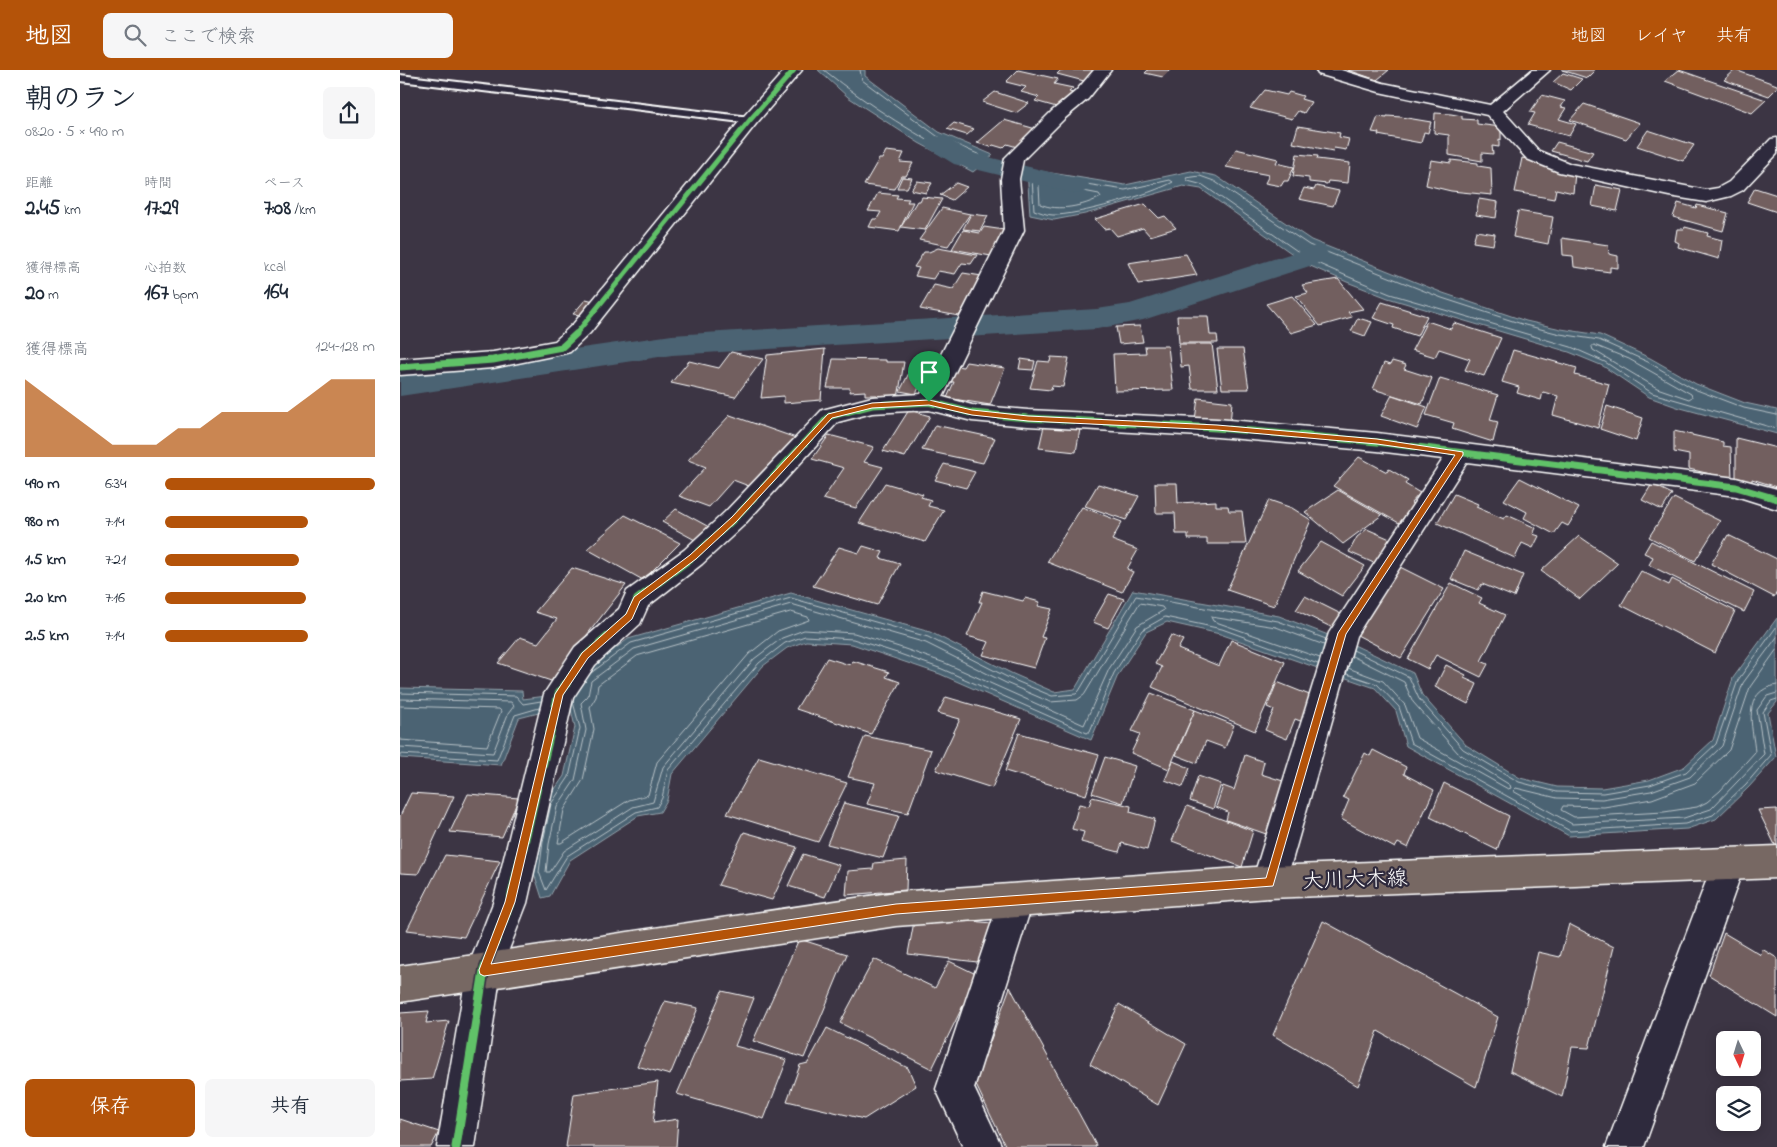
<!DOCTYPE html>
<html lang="ja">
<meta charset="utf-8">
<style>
:root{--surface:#fff;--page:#f6f6f7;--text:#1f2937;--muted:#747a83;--accent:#b45309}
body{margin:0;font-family:"Indie Flower","Klee One",sans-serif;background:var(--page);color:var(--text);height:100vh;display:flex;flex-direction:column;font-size:19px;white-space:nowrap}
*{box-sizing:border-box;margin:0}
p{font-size:16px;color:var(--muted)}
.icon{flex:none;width:28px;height:28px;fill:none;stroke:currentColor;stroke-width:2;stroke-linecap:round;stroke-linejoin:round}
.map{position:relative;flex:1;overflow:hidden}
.drawer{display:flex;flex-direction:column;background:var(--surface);width:400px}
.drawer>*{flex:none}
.needle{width:32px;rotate:176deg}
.controls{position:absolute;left:1316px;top:961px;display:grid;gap:10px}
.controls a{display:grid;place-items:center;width:45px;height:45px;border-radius:8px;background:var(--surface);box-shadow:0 2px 12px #0003;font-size:25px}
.pin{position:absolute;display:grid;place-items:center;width:42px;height:42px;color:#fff;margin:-51px -21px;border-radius:50% 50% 50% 0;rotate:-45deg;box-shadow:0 0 5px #0007}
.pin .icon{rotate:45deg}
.round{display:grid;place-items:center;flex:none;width:52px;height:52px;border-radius:8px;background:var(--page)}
.head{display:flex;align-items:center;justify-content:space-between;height:85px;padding:0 25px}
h1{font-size:28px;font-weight:700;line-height:38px}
.metrics{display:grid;grid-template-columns:repeat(3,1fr);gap:8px;height:85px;padding:5px 25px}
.metrics div{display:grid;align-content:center}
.metrics b{font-size:21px;font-weight:700}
.metrics small{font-size:14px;font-weight:400}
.metrics p{font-size:14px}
.chart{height:140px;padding:10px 25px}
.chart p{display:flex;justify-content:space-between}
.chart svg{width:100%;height:90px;margin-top:5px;fill:var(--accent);opacity:.7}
.cta{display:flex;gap:10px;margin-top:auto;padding:10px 25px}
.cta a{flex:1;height:58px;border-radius:8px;background:var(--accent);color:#fff;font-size:20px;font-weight:700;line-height:58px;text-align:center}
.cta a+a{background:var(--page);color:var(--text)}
ul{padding:0 25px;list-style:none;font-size:16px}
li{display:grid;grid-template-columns:80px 60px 1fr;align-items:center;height:38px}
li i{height:12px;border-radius:6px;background:var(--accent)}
header{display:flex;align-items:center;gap:30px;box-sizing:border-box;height:70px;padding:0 25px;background:var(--accent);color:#fff}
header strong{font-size:24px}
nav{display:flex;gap:28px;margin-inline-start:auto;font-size:18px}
.search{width:350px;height:45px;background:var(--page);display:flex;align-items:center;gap:12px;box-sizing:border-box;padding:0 18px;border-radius:8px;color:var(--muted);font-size:19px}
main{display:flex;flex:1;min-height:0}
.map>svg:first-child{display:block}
</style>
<header>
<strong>地図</strong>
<div class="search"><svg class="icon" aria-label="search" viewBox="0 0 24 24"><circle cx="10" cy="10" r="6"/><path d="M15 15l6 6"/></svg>ここで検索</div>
<nav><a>地図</a><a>レイヤ</a><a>共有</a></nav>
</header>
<main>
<section class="drawer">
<div class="head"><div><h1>朝のラン</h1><p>08:20 · 5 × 490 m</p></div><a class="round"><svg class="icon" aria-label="share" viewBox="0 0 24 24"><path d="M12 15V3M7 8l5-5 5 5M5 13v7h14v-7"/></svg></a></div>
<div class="metrics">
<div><p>距離</p><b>2.45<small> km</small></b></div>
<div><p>時間</p><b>17:29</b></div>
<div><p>ペース</p><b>7:08<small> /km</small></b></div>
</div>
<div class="metrics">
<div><p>獲得標高</p><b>20<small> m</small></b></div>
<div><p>心拍数</p><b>167<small> bpm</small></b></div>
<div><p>kcal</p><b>164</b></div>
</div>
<div class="chart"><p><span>獲得標高</span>124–128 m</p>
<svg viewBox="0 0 160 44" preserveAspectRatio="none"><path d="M0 44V6L10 14L20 22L30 30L40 38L50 38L60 38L70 30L80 30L90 22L100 22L110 22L120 22L130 14L140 6L150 6L160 6V44z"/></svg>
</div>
<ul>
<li><b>490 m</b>6:34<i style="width:100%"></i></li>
<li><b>980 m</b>7:14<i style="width:68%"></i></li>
<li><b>1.5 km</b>7:21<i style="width:64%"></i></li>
<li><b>2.0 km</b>7:16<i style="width:67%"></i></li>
<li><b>2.5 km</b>7:14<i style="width:68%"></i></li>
</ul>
<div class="cta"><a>保存</a><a>共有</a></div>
</section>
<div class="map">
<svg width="1377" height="1077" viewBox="0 0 1377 1077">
<rect width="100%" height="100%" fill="#3c3544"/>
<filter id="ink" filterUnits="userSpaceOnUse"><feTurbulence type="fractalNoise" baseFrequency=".02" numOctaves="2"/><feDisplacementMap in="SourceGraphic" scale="10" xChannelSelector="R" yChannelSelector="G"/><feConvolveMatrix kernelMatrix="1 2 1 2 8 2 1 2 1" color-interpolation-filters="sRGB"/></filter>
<g filter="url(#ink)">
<g fill="#4b6473" stroke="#93a2ab">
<path d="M418 0H465V6L539 62 593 85 573 102 519 73 448 27Z"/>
<path d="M627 99 725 115 791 101 816 106 911 170 1043 223 1126 251 1161 259 1200 265 1250 288 1296 314 1345 333 1377 340V364L1277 337 1249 327 1203 296 1169 282 988 228 947 212 908 195 801 119 783 116 685 144 654 150 630 145Z"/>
<path d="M733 520 879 546 954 575 1013 603 1022 625 1066 675 1120 708 1157 717 1202 718 1249 710 1284 697 1313 670 1333 608 1377 548V632L1368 643 1376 687 1349 717 1316 749 1287 759 1169 766 1006 676 996 641 975 618 820 564 767 552 746 562 718 605 691 670 540 604 452 574 406 571 387 578 363 596 272 704 267 730 260 742 238 746 170 790 150 826 142 828 134 803 138 772 146 732 164 706 175 657 170 635 119 648 101 695 0 688V618L122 621 123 629 178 622 179 606 228 569 391 523 530 562 611 603 654 622 675 619Z"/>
</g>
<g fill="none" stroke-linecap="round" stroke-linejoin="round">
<g stroke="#b7c1c7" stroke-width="1">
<path d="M424 0C470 37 520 67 572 95L581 89 580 85 537 66 462 10 460 0"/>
<path d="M634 106 725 120 770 110 773 112C752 124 676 146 653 145 647 145 640 142 634 140L632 108Z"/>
<path d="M642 113 699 124 701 127C684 136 658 142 640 134L639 116Z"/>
<path d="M1194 275 1229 289 1291 324 1292 327 1289 329 1257 318 1193 280 1192 277Z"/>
<path d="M1377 345 1344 338 1294 319 1248 292 1199 270 1160 264 1125 255 1042 228 909 175 814 111 800 106 786 108 788 111 803 115 910 190 949 207 990 224 1171 277 1205 292 1252 323 1377 359"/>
<path d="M740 533 762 537 764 540 737 556 709 599 684 655 545 593 499 577 454 563 404 560 382 568 354 589 263 697 253 732 233 737 164 781 150 802H146L149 774 157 737 175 710 186 660 181 633 188 626 191 611 234 579 391 534 526 573 606 613 650 632 677 630 684 625Z"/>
<path d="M391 542 408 547 409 550 378 561 349 584 257 692 248 725 229 730 161 773H158L164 740 183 710 194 659 190 637 196 627 198 615 237 586Z"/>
<path d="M1377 567 1343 613 1322 676 1290 707 1251 721 1202 729 1157 728 1116 718 1113 721 1172 754 1284 748 1311 739 1364 684 1357 640 1367 626 1377 623"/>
<path d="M1377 579 1350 617 1329 680 1295 713 1252 729 1204 737 1163 736 1161 740 1174 747 1264 742 1297 737 1307 732 1320 721 1355 682C1353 657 1340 621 1377 615"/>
<path d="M953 580 1009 607 1019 629 1063 679 1119 712 1157 722 1203 723 1250 715 1286 702 1316 674 1338 610 1377 556"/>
<path d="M920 588 813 551 811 547 876 557 924 575"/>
<path d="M948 598 983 611 1005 635 1017 668 1108 719 1111 718 1110 715 1058 683 1013 632 1004 612 952 586"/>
<path d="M191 603 231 573 391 528 528 567 609 608 652 626 676 624 679 621 736 526 878 551 926 569"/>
<path d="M947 604 977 614 999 637 1011 673 1170 761 1285 754 1313 745 1346 714 1371 685 1363 642 1371 631 1377 629"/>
<path d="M0 623 116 626 123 634 141 631"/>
<path d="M0 629 111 632 114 636 108 644 93 683 0 677"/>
<path d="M173 632 180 658 169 707 151 734 143 772 139 802 146 820 167 786 236 742 257 737 262 728 268 700 359 593 385 573 405 566 453 569 497 583 542 599 687 663 690 661 714 603 742 560 765 547 822 559 918 594"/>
<path d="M0 636 99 639 101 641 87 676 0 670"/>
<path d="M0 684 97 690 115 645 139 638"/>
</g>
<g fill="#4b6473" fill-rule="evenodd">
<path d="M537 66 546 68 572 83 686 111 690 116 686 121 677 124 554 94 528 78 525 73 528 68Z"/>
<path d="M915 176 925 179 929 185 925 191 743 250 697 259 272 285 0 326V304L272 265 697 239 730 234Z"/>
</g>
</g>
<g fill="#725f5f" stroke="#fff">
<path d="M618 0 658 9 654 14 673 18 669 22 674 23 660 38 635 31 639 27 621 22 626 17 606 12Z"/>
<path d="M661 0H691L694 1 684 11 657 4Z"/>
<path d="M748 0H770L763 7 745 3Z"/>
<path d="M948 0H989L977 10Z"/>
<path d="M1162 0H1195L1187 8Z"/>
<path d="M1279 0 1305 9 1366 30 1352 43 1265 11Z"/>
<path d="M1335 0 1377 15V18L1369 26 1324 10Z"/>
<path d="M1163 3 1182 9 1171 20 1153 12Z"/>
<path d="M865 20 887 25 889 22 903 26 901 29 911 32 904 43 898 41 892 49 850 38Z"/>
<path d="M595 22 629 33 616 43 582 32Z"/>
<path d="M1142 25 1165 31 1161 37 1166 38 1159 49 1176 54 1169 66 1128 55 1135 43 1130 42Z"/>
<path d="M1184 34 1240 53 1226 69 1170 50Z"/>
<path d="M1035 43 1051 44 1062 46V49L1077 50V54L1101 57V70L1099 69V77L1092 76 1093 84 1082 83V91L1049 85V65L1034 63Z"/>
<path d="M987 46 1001 47 1031 52 1028 63 1024 62 1021 73 978 65 979 63 972 62 978 47 987 48Z"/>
<path d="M604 50 636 59 617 77 607 74 603 78 593 75 591 77 577 73Z"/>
<path d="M554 53 574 59 567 65 547 59Z"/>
<path d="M898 56 940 63 939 67 949 69 946 80 934 78 933 81 893 73Z"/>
<path d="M1248 60 1294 75 1283 91 1237 76Z"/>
<path d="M1157 72 1193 82 1187 91 1151 81Z"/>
<path d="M836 79 878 89 876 93 894 97 888 111H884L881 116 865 113 869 105 826 97Z"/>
<path d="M486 81 504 83 500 92 513 93 506 106H501L494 119 464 115 479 89H482Z"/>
<path d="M897 84 918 86 917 89 950 93 948 113 928 111 927 114 909 112V108L893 106Z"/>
<path d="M1122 88 1150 94 1175 103 1173 123 1156 119 1154 129 1115 122Z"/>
<path d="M1031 90 1051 93V90L1078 93V96L1091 98 1092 125 1051 121 1026 115Z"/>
<path d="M502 107 512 108 507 118H497Z"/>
<path d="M517 111 532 113 526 123 511 120Z"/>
<path d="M556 113 567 117 552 130 540 125Z"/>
<path d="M1196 115 1222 120 1217 141 1192 136Z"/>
<path d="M916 116 939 121 933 136 899 129 904 118 914 120Z"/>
<path d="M1355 118 1377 125V142L1347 132Z"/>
<path d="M478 123 498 125 496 128 509 129 507 132H513L499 161 469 157 473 149H477L481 142 468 141Z"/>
<path d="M522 127 542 129 525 160 501 157 517 131H520Z"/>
<path d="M1079 129 1098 132 1096 148 1076 145Z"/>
<path d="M1278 133 1296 138 1297 135 1328 143 1323 161 1273 147Z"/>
<path d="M745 134 759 148 765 146 776 158 750 166 743 158 717 166 710 158 704 159 695 149Z"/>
<path d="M542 138 570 144 548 176 519 170Z"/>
<path d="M1118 141 1153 147 1148 174 1113 167Z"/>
<path d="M571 144 588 146 580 161 563 159Z"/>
<path d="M584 157 604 160 591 186 552 179 563 160 580 163Z"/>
<path d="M1285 157 1308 163 1307 166 1322 170 1319 189 1278 177 1279 173 1275 171 1277 159H1284Z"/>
<path d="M1076 161 1095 164 1093 175 1073 172Z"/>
<path d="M1162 168 1208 175 1209 184 1218 186V198L1210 197V202L1174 197 1173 186 1163 185Z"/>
<path d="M538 178 577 185 571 194 562 193 555 204 538 201 533 209 515 206 519 198 514 197 524 182H529Z"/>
<path d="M786 184 797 205 738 214 728 193Z"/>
<path d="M563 203 582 206 559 246 520 239 534 215 553 219Z"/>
<path d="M938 209 963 239 948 242 952 247 920 256 896 226 908 223 902 215Z"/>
<path d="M892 226 917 255 891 263 866 234Z"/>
<path d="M186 229 194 231 181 245 173 244Z"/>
<path d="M982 232 1027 246 1017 266 993 258 994 255 973 248Z"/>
<path d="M777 246H808L810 265H817L818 273H779Z"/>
<path d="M958 248 972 252 965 266 951 261Z"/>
<path d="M1027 251 1051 259 1054 253 1101 268 1084 306 1065 300 1070 289 1039 279 1035 287 1012 280Z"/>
<path d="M740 256 743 272 719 274 716 257Z"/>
<path d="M779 274H812L818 319H792L789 296 781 297Z"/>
<path d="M745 276H768L773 320 715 321 713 284 746 283Z"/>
<path d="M425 279 421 330 384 333V326L361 328 367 285Z"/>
<path d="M817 279H843L849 319H822Z"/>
<path d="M1113 280 1177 298 1175 305 1209 314 1198 358 1153 345 1158 326 1143 322 1141 330 1117 323 1119 317 1102 312Z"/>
<path d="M331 282 363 289 335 327 271 313 289 291 319 298Z"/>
<path d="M651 287 669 288 663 317 652 316 651 320 630 318 638 291 650 292Z"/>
<path d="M433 289 486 290V292H504L498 328H477V325H465V321L449 322 450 318H427Z"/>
<path d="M621 289 635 291 633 300 619 299Z"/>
<path d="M992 291 1006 295 1004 299 1032 308 1022 334 973 319 984 293 990 295Z"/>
<path d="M566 292 605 298 590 335 547 328 554 312H549L556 296 563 297Z"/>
<path d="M511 299 526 302 516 324 500 321Z"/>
<path d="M1040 308 1098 325 1090 350 1098 352 1093 372 1052 359 1054 353 1026 345Z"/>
<path d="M992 325 1027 337 1017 359 981 346Z"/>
<path d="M798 328 832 332 830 354 795 350Z"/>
<path d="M1207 336 1243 348 1236 371 1200 359Z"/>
<path d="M509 340 530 346 505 387 483 381Z"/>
<path d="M330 345 396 368 354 418 333 410 309 437 279 426 306 397 288 390Z"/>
<path d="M535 355 595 368 583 393 522 380Z"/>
<path d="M644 356 680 359 676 382 639 378Z"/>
<path d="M1274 361 1323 372V376L1331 377 1332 409 1289 399V385L1274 382Z"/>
<path d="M429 365 474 377 464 392 483 397 456 438 423 429 444 398 412 389Z"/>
<path d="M1336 368 1377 378V417L1352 409V412L1336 408Z"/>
<path d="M959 387 987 402 989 399 1008 410 1005 414 1020 423 1011 433 1014 435 999 453 933 416Z"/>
<path d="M544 394 575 402 566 418 535 410Z"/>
<path d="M1120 408 1179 438 1168 456 1162 453 1154 464 1124 448 1127 442 1104 430Z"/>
<path d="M485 413 523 424 521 427 531 430 528 436 544 440 525 472 459 453Z"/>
<path d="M755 413H777L778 433 816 431V436H828L829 441H842L846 474H807V469H788V464H776L775 443H756Z"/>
<path d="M698 414 739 426 726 450 685 436Z"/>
<path d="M1252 414 1272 424 1262 440 1242 430Z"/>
<path d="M938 420 982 445 943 474 905 442Z"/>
<path d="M1054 424 1078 434 1076 437 1104 449 1107 445 1136 458 1133 464 1139 466 1133 478 1122 473 1115 488 1037 453Z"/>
<path d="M1274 428 1320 451 1295 491 1249 467Z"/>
<path d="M869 430 892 438 911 450 874 536 827 520Z"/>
<path d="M682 437 722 452 712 470 738 480 727 499 733 502 722 522 647 492Z"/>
<path d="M276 439 309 457 295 470 262 452Z"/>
<path d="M225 445 280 473 243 510 187 479Z"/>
<path d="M967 459 990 469 976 494 949 482 957 467Z"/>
<path d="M1328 465 1377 489V522L1374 527 1311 494Z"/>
<path d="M1179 466 1218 493 1180 529 1141 501Z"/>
<path d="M1251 471 1354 522 1344 542 1249 495 1253 487 1244 483Z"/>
<path d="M921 472 965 496 942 526 898 501Z"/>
<path d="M463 476 483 482 480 488 500 494 477 535 413 516 439 477 459 483Z"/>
<path d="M1064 481 1123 505 1114 527 1082 514 1078 520 1051 509Z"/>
<path d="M1000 497 1044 519 1001 588 957 565Z"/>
<path d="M172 498 226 515 151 611 98 593 120 567 138 573 157 549 135 542Z"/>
<path d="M1241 501 1269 515 1272 509 1335 541 1315 583 1221 535Z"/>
<path d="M1051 513 1082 528 1079 533 1105 545 1081 591 1088 594 1081 607 1036 585 1028 599 1008 589Z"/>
<path d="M583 521 623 531 625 528 640 532 638 536 652 539 641 567 645 568 634 598 583 585 589 572 567 566 582 532H579Z"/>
<path d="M709 524 724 529 708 558 693 552Z"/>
<path d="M905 526 943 545 935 559 896 540Z"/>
<path d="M771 565 783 570 778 579 819 596 831 570 885 592 855 661 752 617 762 597 755 594Z"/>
<path d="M427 588 450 595 453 591 489 602 486 607 500 612 471 664 396 639Z"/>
<path d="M1046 595 1066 605 1064 608 1077 614 1068 634 1035 617Z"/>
<path d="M877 612 912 626 903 652 895 649 887 669 865 660 874 640 867 637Z"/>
<path d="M751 623 795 640 769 699 731 683 740 664 732 661Z"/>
<path d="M546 627 621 649 592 718 536 700 560 649 538 643Z"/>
<path d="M795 640 834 655 825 678 806 671 797 693 776 685Z"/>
<path d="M619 663 699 685 686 725 605 701Z"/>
<path d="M465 666 531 680 508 743 467 734 475 713 448 707Z"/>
<path d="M973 680 1006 697 1004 704 1034 720 1008 778 998 773 995 778 941 749 949 730 943 727 965 683 970 686Z"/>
<path d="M845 685 864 692 861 704 883 711 869 765 826 750 828 742 816 737 823 716 834 720Z"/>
<path d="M359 687 447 713 418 772 327 744Z"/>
<path d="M705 687 735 696 723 733 692 723Z"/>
<path d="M773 691 790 698 783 717 765 710Z"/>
<path d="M798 706 821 714 813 739 790 731Z"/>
<path d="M1044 713 1109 746 1097 780 1030 747Z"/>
<path d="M11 723 54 726 18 804 0 803V746Z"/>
<path d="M68 724 119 728 102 767 50 762Z"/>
<path d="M692 727 731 736 730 742 755 749 747 780 722 773 719 782 681 772 684 762 672 759 679 734 689 736Z"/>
<path d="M444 733 499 746 483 788 427 774Z"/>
<path d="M787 736 853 761 842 797 772 771Z"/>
<path d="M1377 739V779L1358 740Z"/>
<path d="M344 762 397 777 372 830 318 815Z"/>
<path d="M403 784 439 795 425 827 388 816Z"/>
<path d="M45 785 100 791 64 867 7 860Z"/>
<path d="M507 790 506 820 446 825 448 801 473 799 474 793Z"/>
<path d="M515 846 592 853 586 893 508 884Z"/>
<path d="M923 851 1098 947 1076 1017 978 961 958 1016 873 965Z"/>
<path d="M1169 854 1214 877 1189 978 1172 977 1162 1027 1110 1001 1138 882 1160 887Z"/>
<path d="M1324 863 1361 885 1362 879 1377 888V947L1309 905Z"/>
<path d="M399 869 447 884 404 988 353 971Z"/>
<path d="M474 889 535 918 549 891 578 905 532 999 440 953Z"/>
<path d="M610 917 696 1075 695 1077H606L575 1013Z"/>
<path d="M322 921 354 928 335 976 387 990 364 1049 277 1024Z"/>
<path d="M265 931 298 938 270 1005 237 996Z"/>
<path d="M719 934 786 974 758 1035 690 994Z"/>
<path d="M29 941 26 953 49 951 32 1009 0 1011V943Z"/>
<path d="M427 958 508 998 516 1016 464 1049 387 1031 400 995 408 993Z"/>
<path d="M258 1012 253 1053 278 1049 276 1077H166L174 1024Z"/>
<path d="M0 1049 39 1062 31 1077H0Z"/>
</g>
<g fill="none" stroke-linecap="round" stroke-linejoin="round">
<g stroke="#fff" stroke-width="4">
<path id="lane" d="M0 5 350 47 355 50 350 53 0 11Z"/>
</g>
<g stroke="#fff" stroke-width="3">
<g id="street">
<path d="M385 0H402L356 54 190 263 170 282 162 284 93 298 0 305V289L93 282 155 271 174 253 344 46Z"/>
<path d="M694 0H711L688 29 664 49 623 90 619 109 624 160 543 327 572 335 628 340 817 349 977 363 1336 408 1377 419V439L1336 426 1067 392 956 566 886 812 881 824 869 828 857 824 852 812 929 563 1043 389 977 381 817 367 628 356 572 351 529 340 472 343 438 352 343 456 302 494 248 536 240 554 195 595 173 628 127 833 101 900 75 1077H37L67 900 93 833 144 624 175 577 219 539 227 521 284 480 325 442 422 340 472 327 521 324 604 160 601 109 605 88 652 41 676 21Z"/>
<path d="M916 0H941L983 13 1090 35 1132 0H1150L1103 41 1139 81 1171 94 1306 120 1318 118 1329 112 1371 69 1377 68V84L1343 120 1331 126 1306 132 1269 126 1159 102 1127 89 1087 45 979 22 918 4Z"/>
<path d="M1329 777 1341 782 1345 793 1244 1077H1206L1313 793 1317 782Z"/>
<path d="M616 814 628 819 633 831 574 1018 602 1077H563L536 1019 599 831 604 819Z"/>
</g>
</g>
<g stroke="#fff" stroke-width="3">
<path id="primary" d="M1377 776V808L869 828 496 856 0 932V896L496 822 869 796Z"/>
</g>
<use href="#lane" fill="#2f2a3d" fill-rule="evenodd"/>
<use href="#street" fill="#2f2a3d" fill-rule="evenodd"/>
<use href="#primary" fill="#776864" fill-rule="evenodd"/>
<g stroke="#2f2a3d" stroke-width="7">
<path id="cycleway-far2" d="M175 265 350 50 394 0"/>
</g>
<g stroke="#2f2a3d" stroke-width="10">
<g id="cycleway-far1">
<path d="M0 297 93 290 162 277 176 264"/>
<path d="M165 615 185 586 230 546 237 529 293 487 334 449 430 346 472 335 529 332 572 343 628 348 817 358 977 372 1336 417 1377 429"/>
</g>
</g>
<g stroke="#2f2a3d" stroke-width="12">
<path id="cycleway" d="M56 1077 84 900 110 833 159 624 166 614"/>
</g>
<use href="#cycleway-far2" stroke="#61c268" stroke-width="5"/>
<use href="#cycleway-far1" stroke="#61c268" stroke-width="7"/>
<use href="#cycleway" stroke="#61c268" stroke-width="9"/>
</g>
</g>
<path fill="#b45309" stroke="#fff" fill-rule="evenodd" d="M529 330 572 340 628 346 817 355 977 369 1063 382V385L946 564 873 816 496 844 84 906 80 904 79 900 105 832 155 624 182 583 226 544 234 527 290 485 332 447 428 344 472 333ZM529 335 572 345 628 351 817 360 977 374 1055 385 938 563 866 808 496 834 91 894 115 832 163 625 188 588 232 549 240 531 296 489 337 451 432 348 472 338Z"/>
<g text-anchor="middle" stroke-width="4.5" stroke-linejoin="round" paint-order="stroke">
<g font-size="21" fill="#fff" stroke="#2f2a3d">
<text transform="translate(955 809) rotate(-2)" y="7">大川大木線</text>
</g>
</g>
</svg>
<div class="controls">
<a><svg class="needle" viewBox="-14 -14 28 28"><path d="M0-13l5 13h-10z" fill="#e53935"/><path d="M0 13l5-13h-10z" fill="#747a83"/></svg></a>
<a><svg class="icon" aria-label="layers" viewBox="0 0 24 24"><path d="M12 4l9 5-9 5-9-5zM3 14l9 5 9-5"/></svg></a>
</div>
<div class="pin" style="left:529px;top:332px;background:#1e9e55"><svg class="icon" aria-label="arrive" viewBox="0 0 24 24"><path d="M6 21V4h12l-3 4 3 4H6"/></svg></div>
</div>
</main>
